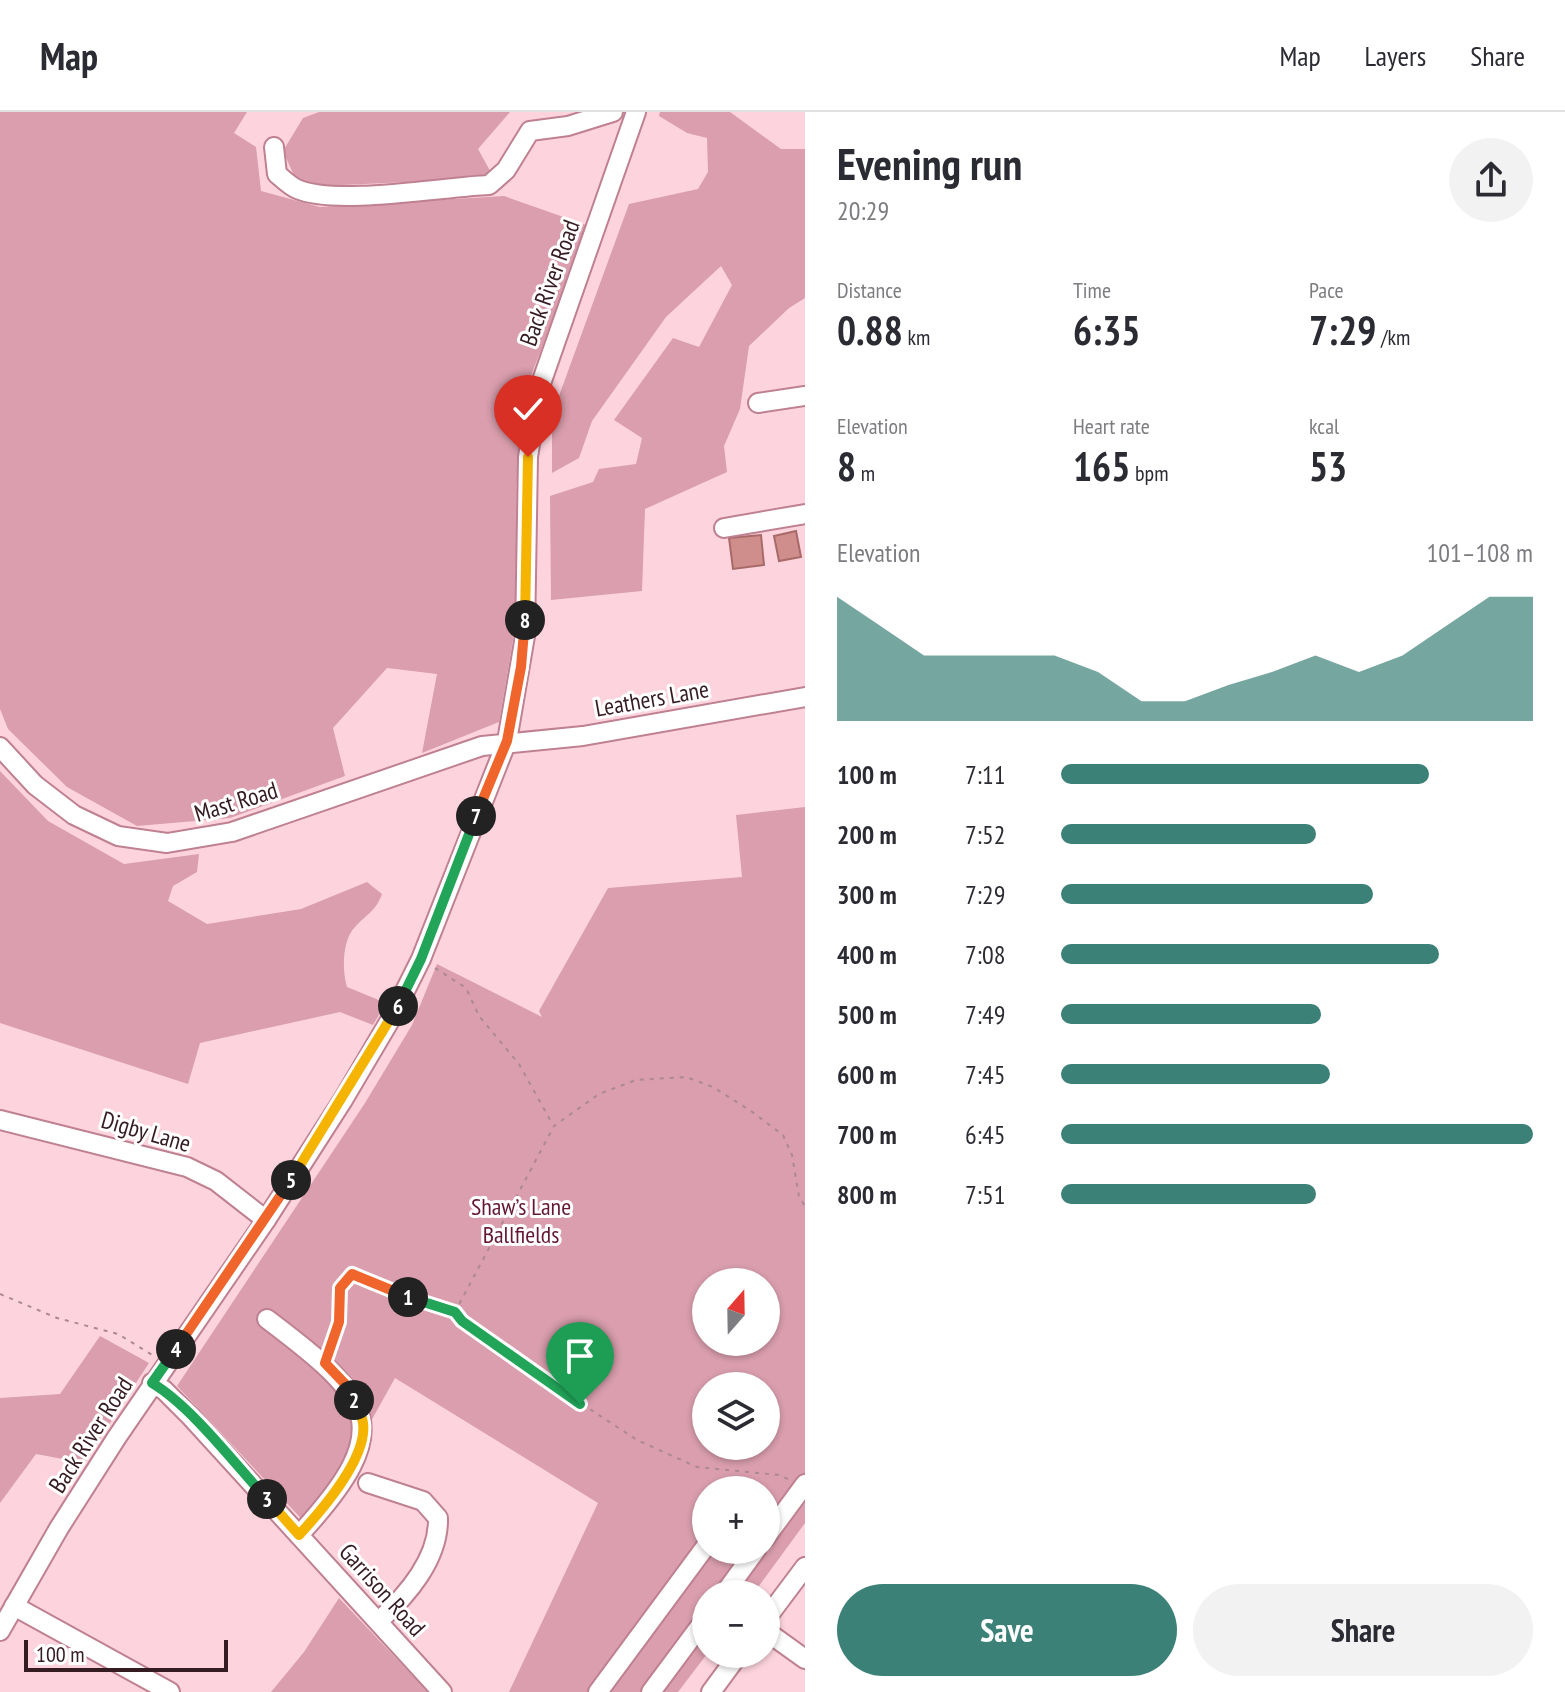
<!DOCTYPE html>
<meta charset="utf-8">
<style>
:root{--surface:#fff;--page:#f2f2f3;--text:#2b2b33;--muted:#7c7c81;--line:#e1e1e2;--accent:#3c8177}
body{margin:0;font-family:"PT Sans Narrow",sans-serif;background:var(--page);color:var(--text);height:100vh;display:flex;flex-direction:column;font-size:30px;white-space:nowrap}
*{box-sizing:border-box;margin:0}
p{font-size:26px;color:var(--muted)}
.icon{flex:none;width:44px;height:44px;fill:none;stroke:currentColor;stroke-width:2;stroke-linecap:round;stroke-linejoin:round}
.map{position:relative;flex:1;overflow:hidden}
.panel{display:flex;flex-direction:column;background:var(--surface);width:760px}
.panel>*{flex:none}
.needle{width:52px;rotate:20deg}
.buttons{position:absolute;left:692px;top:1156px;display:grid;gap:16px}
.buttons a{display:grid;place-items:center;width:88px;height:88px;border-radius:50%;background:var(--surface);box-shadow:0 2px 6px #0004;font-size:40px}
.scale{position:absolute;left:24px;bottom:20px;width:204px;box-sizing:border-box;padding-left:8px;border:4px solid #351c23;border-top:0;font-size:22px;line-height:28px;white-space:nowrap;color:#351c23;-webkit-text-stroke:6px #fff;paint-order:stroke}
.pin{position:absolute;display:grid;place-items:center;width:68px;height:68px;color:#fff;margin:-82px -34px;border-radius:50% 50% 50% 0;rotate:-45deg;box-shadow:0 0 8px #0007}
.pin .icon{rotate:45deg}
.km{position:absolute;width:40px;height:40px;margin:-20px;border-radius:50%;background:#222;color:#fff;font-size:22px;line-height:40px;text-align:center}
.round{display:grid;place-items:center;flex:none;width:84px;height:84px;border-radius:42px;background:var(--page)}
.head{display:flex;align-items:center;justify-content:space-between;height:136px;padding:0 32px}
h1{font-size:44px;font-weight:600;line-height:60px}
.metrics{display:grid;grid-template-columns:repeat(3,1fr);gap:12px;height:136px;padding:8px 32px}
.metrics div{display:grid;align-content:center}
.metrics b{font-size:40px;font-weight:600}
.metrics small{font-size:22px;font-weight:400}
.metrics p{font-size:22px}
.chart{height:224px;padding:16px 32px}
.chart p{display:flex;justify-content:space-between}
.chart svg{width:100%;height:144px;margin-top:8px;fill:var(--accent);opacity:.7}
.primary-button{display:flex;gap:16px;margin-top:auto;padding:16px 32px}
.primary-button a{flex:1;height:92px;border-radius:48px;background:var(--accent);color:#fff;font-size:32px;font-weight:600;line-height:92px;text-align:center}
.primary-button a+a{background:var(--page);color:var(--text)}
ul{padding:0 32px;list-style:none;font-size:26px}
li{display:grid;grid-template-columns:128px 96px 1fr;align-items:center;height:60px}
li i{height:20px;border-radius:10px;background:var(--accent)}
header{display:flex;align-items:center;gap:48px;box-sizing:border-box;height:112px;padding:0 40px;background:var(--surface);border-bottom:2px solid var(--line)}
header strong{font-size:38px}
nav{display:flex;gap:44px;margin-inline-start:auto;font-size:28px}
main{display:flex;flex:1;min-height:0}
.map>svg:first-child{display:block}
</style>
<header>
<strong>Map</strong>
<nav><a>Map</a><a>Layers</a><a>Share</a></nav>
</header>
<main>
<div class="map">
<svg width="805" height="1580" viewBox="0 0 805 1580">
<rect width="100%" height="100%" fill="#fdd4de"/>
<g fill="#da9eae" fill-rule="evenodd">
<path d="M0 0H247L234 21 256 35 261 79 320 95 504 84 589 114 527 274 517 364 515 516 499 610 422 641 437 562 387 556 333 616 345 664 230 706 137 714 67 675 8 617 0 597Z"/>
<path d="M319 0H510L478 37 494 66 321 74 297 70 283 39 303 6Z"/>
<path d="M660 0H730L781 37H805V186L789 196 749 234 740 297 724 334 727 360 645 397 642 479 551 488 550 384 593 370 599 357 636 352 642 326 614 308 673 226 699 235 732 173 721 154 666 205 592 309 579 346 552 361V303L629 92 698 77 708 60 707 26 687 21 659 4Z"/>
<path d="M0 659 48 709 124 752 199 742 197 760 173 774 168 789 207 812 301 797 367 770 382 782C376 799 367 802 355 815 342 828 342 859 347 875L386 891 373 913 340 900 200 931 188 972 0 911Z"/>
<path d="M805 695V1411L753 1482H706L707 1542 678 1580H509L598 1391 395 1266 311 1417 177 1274 365 991 412 913 437 852 542 905 539 899 608 776 742 765 736 703ZM706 1170H766V1230H706ZM706 1274H766V1334H706ZM706 1378H766V1438H706Z"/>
<path d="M100 1224 149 1251 84 1351 36 1342 0 1391V1286L60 1282Z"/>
<path d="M339 1486 428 1580H271L304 1540Z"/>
</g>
<g fill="#cf8e8b" stroke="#a86a68" stroke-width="2">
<path d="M796 419 801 445 779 449 774 424Z"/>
<path d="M761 423 764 453 733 457 729 426Z"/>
</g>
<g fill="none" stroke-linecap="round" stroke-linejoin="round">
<g stroke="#bf8191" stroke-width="22">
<g id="minor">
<path d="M274 35 277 62C283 67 290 74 297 77 336 94 442 75 489 73L506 58 530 19 568 14 613 0"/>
<path d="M758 291 805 284"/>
<path d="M724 416 805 402"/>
<path d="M0 635 35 673 74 703 118 724 167 731 232 720 482 634 583 624 805 585"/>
<path d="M0 1008 187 1055 216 1069 266 1108"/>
<path d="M267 1207C373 1287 399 1315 299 1423"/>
<path d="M152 1271 164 1278 191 1305 442 1580"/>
<path d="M368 1371 423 1389 438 1406C439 1447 407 1483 379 1509"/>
<path d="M766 1425 805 1372"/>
<path d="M724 1482 756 1438"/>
<path d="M14 1494 170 1580"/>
<path d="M766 1507 805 1455"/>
<path d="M0 1519 59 1416 117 1325 266 1108 343 988 392 905 421 847 507 629 525 524 528 345 538 280 636 0"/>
<path d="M766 1519 805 1547"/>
<path d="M598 1580 706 1434"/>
<path d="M651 1580 706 1506"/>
<path d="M711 1580 739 1542"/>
</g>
</g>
<g stroke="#ac8992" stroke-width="2" stroke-dasharray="4 6" stroke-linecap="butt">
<path d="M435 856 466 876 479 904 519 952 553 1013"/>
<path d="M0 1182 57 1206 118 1222 154 1244"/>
<path d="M330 1237 339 1210 340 1176 352 1162 454 1200"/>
<path d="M788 1367 779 1363 697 1355 637 1328 521 1252 455 1200 554 1014 599 982 636 968 686 965 713 975 751 999 783 1023 792 1043 799 1085 805 1094"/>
</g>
<use href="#minor" stroke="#fff" stroke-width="18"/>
</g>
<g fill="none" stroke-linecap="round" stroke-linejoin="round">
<g stroke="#fff" stroke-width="16">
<path id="split-1" d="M408 1185 455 1200 462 1209 580 1292"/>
</g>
<g stroke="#fff" stroke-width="16">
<path id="split-2" d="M354 1288 346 1273 325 1251 339 1210 340 1176 352 1162 408 1185"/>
</g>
<g stroke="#fff" stroke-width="16">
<path id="split-3" d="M267 1387 299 1423C321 1399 368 1346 363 1311 362 1303 358 1295 354 1288"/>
</g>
<g stroke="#fff" stroke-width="16">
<path id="split-4" d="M176 1237 152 1271C191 1294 235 1352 267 1387"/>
</g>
<g stroke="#fff" stroke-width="16">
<path id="split-5" d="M176 1237 291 1068"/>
</g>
<g stroke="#fff" stroke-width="16">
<path id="split-6" d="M291 1068 398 894"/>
</g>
<g stroke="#fff" stroke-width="16">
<path id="split-7" d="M398 894 421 847 476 704"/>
</g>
<g stroke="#fff" stroke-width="16">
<path id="split-8" d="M476 704 507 629 521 555 525 508"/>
</g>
<g stroke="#fff" stroke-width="16">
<path id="split-9" d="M525 508 528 345"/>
</g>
<use href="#split-1" stroke="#22a559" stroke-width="10"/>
<use href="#split-2" stroke="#f0652b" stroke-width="10"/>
<use href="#split-3" stroke="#f5b400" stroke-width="10"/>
<use href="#split-4" stroke="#22a559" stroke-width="10"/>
<use href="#split-5" stroke="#f0652b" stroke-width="10"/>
<use href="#split-6" stroke="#f5b400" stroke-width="10"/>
<use href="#split-7" stroke="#22a559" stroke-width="10"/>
<use href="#split-8" stroke="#f0652b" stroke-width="10"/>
<use href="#split-9" stroke="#f5b400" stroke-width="10"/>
</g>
<g text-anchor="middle" stroke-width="6" stroke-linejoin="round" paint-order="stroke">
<g font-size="24" fill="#351c23" stroke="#fff">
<text transform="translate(550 171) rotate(-70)" y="8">Back River Road</text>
<text transform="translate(652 587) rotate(-10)" y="8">Leathers Lane</text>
<text transform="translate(236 690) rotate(-17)" y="8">Mast Road</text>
<text transform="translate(146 1020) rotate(16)" y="8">Digby Lane</text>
<text transform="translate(91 1323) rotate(-57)" y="8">Back River Road</text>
<text transform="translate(382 1478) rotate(48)" y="8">Garrison Road</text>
</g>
<g font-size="24" fill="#641734" stroke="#fff">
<text x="521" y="1103">Shaw’s Lane<tspan x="521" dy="28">Ballfields</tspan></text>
</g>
</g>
</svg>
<div class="buttons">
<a><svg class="needle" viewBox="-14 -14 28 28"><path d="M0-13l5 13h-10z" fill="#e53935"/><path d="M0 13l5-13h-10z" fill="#7c7c81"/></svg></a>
<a><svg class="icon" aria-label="layers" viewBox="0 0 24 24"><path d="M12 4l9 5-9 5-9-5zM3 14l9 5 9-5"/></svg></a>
<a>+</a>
<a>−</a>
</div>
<div class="scale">100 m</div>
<div class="pin" style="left:580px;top:1292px;background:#1e9e55"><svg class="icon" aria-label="arrive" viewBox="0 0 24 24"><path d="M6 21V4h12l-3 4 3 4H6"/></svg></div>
<div class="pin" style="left:528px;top:345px;background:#d93025"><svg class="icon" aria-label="check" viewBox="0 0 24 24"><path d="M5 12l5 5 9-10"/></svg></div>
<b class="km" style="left:408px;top:1185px">1</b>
<b class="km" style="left:354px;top:1288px">2</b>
<b class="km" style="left:267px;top:1387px">3</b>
<b class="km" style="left:176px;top:1237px">4</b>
<b class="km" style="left:291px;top:1068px">5</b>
<b class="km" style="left:398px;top:894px">6</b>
<b class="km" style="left:476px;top:704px">7</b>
<b class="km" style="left:525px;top:508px">8</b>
</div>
<section class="panel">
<div class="head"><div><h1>Evening run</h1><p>20:29</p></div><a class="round"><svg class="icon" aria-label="share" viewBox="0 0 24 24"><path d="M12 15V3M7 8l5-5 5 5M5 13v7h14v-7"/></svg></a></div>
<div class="metrics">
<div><p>Distance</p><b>0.88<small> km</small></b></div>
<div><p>Time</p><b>6:35</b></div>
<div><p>Pace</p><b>7:29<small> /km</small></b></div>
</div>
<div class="metrics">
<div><p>Elevation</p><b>8<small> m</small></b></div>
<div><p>Heart rate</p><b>165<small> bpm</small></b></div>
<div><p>kcal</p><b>53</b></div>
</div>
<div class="chart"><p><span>Elevation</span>101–108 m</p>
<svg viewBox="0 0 160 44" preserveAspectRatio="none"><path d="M0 44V6L10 15L20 24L30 24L40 24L50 24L60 29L70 38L80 38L90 33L100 29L110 24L120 29L130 24L140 15L150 6L160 6V44z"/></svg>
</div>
<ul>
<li><b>100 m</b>7:11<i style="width:78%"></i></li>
<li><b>200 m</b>7:52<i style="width:54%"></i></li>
<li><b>300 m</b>7:29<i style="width:66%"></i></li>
<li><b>400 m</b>7:08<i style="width:80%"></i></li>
<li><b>500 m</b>7:49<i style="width:55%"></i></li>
<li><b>600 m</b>7:45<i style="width:57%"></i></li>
<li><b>700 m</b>6:45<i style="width:100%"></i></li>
<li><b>800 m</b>7:51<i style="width:54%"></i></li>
</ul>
<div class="primary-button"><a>Save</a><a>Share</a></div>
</section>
</main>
